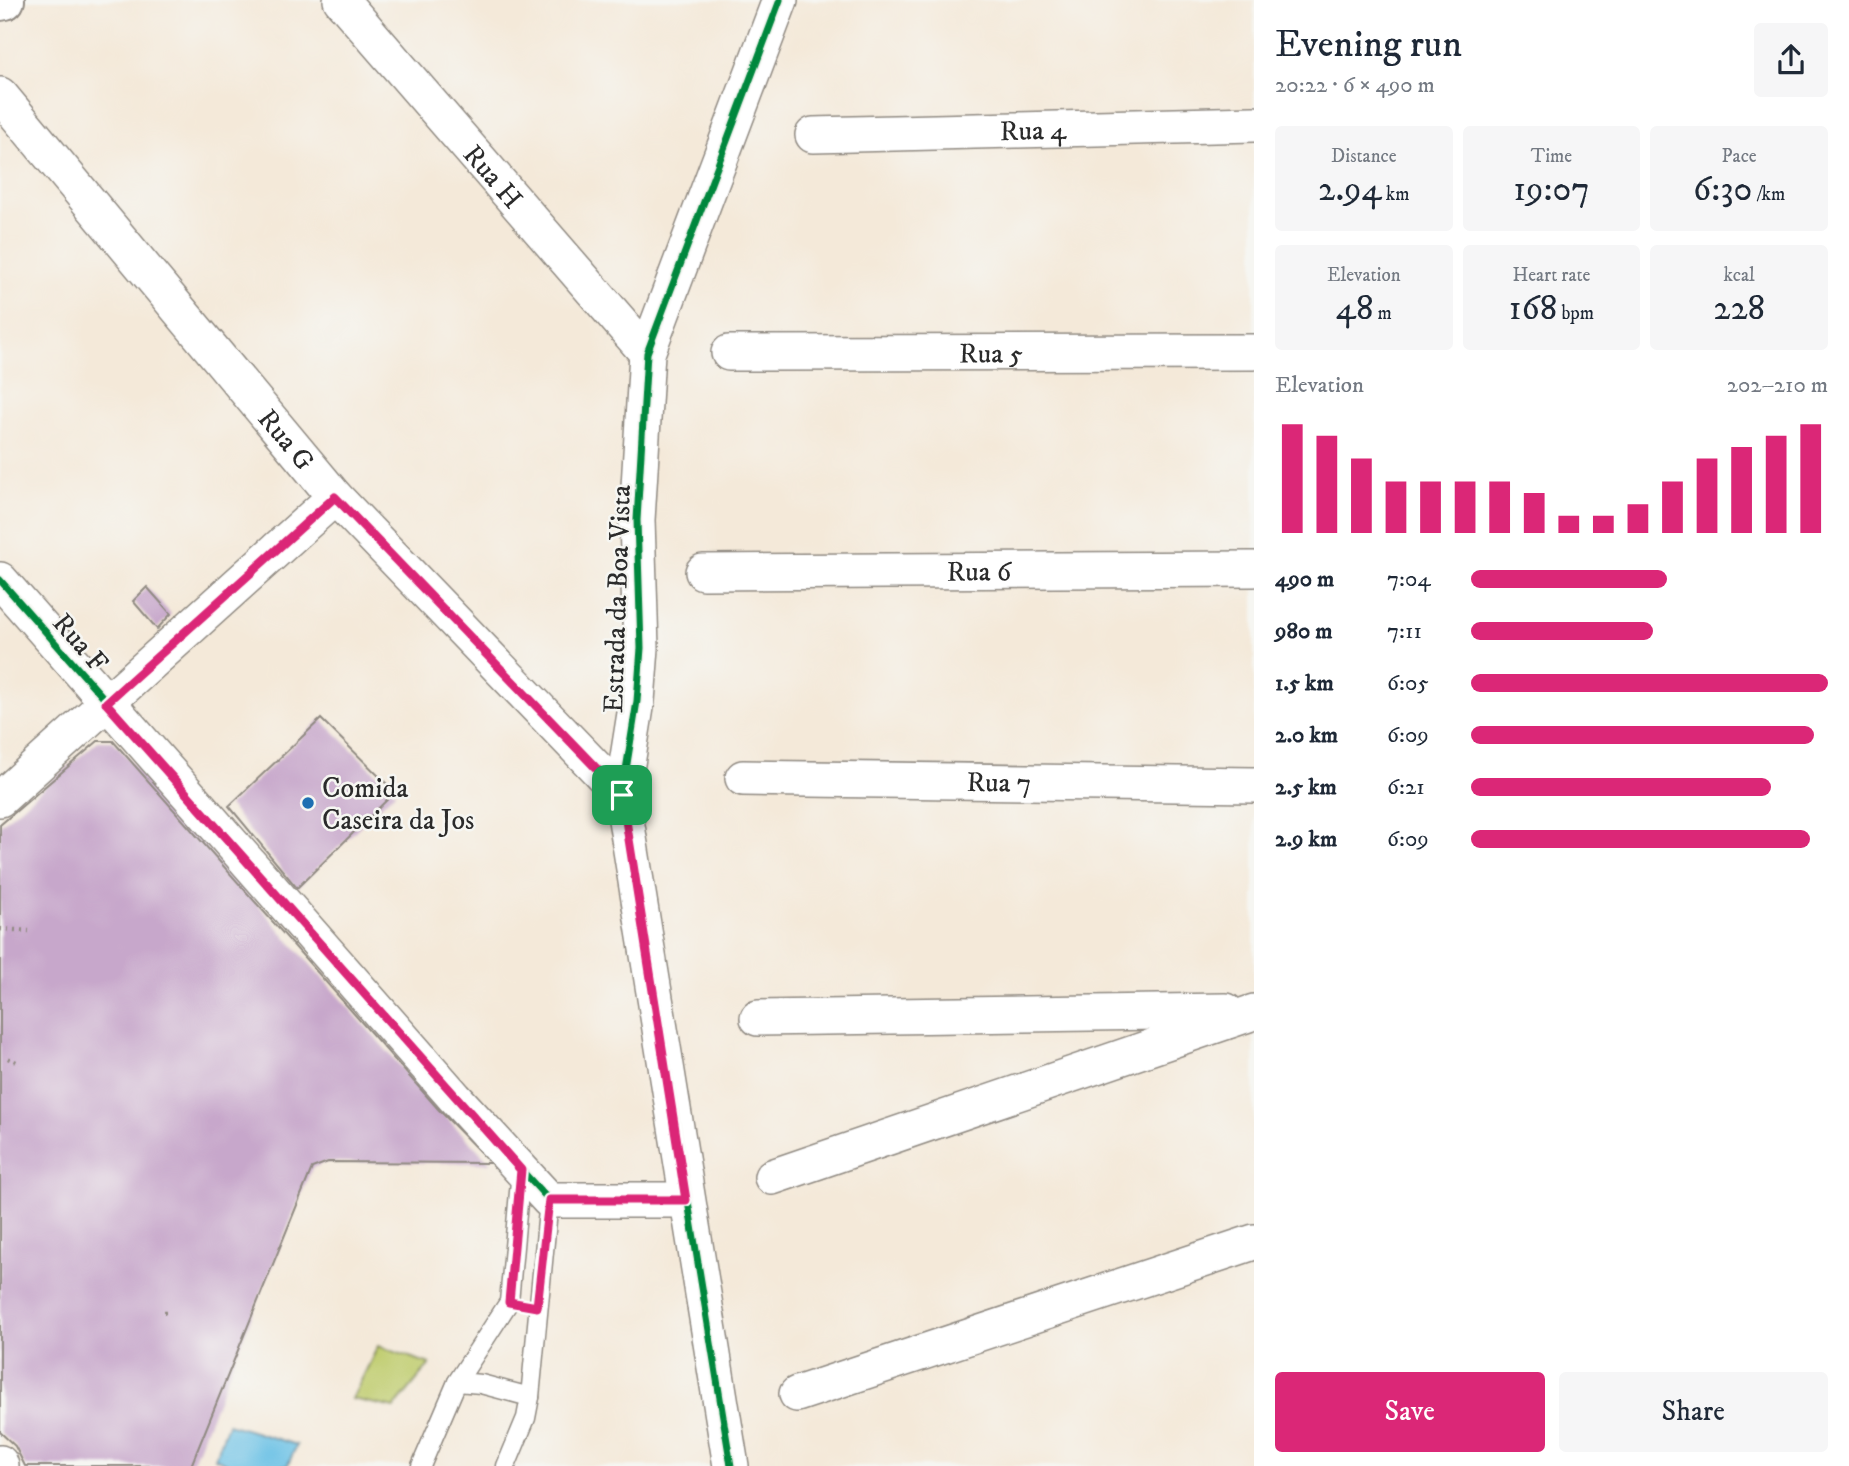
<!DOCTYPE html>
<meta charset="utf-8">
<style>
:root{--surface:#fff;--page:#f6f6f7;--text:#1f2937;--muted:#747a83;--accent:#db2777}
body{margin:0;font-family:"IM FELL DW Pica",serif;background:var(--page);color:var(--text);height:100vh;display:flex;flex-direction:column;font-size:26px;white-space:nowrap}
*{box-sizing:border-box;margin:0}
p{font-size:23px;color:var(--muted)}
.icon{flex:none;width:38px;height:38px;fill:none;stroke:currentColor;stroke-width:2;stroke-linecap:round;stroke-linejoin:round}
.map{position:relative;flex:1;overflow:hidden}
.panel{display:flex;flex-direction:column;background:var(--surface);width:595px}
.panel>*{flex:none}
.pin{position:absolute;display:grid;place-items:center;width:60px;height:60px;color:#fff;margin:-30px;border-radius:14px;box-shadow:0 4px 10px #0006}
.round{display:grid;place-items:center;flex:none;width:74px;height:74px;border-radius:7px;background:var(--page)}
.headline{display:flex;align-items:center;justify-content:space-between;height:119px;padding:0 21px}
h1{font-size:38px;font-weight:600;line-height:52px}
.stats{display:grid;grid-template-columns:repeat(3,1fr);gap:10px;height:119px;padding:7px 21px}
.stats div{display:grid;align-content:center;border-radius:7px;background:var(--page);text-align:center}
.stats b{font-size:35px;font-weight:600}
.stats small{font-size:19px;font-weight:400}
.stats p{font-size:19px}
.chart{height:196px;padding:14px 21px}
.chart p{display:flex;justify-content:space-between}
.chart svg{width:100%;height:126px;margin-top:7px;stroke:var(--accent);stroke-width:6}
.action{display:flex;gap:14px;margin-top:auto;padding:14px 21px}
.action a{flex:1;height:80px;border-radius:7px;background:var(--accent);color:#fff;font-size:28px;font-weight:600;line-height:80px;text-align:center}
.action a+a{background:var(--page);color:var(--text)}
ul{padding:0 21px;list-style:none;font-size:23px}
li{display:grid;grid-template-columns:112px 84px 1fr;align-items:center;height:52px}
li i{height:18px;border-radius:9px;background:var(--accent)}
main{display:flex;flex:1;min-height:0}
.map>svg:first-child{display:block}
</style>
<main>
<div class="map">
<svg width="1254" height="1466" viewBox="0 0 1254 1466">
<rect width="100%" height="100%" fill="#f6f6f2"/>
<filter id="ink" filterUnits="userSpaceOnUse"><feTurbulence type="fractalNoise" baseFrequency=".0143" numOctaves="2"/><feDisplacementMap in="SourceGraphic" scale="14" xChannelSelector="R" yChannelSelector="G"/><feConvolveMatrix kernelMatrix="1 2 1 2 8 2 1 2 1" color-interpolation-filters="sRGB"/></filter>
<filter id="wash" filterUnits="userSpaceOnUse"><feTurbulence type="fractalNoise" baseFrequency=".00686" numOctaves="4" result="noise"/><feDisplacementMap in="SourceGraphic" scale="28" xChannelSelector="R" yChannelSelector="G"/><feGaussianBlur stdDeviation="1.57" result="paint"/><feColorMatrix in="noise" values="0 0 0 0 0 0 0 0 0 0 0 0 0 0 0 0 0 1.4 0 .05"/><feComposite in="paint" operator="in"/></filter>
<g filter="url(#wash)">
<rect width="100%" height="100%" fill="#f4e9d9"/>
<path fill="#bfcc6d" stroke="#757c4c" stroke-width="2" d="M378 1346 430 1364 394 1408 352 1399Z"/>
<path fill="#68c0e5" stroke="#4a7688" stroke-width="2" d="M228 1424 297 1445 287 1466H232L215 1458Z"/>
<g id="blocks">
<g fill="#c7a7cb">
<path d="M147 587 171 614 157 629 133 601Z"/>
<path d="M321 719 395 792 297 888 229 806Z"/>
<path d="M98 741H113L439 1110 491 1163 328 1162 312 1168 191 1466H25L15 1446 0 1432V825Z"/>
</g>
</g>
</g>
<g filter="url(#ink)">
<use href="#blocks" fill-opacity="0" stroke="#908a82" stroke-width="2"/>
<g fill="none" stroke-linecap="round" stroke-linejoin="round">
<g stroke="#908a82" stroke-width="21">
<g id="service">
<path d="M457 1382 481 1384 530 1397"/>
<path d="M421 1466 457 1382 509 1302 521 1170"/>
<path d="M506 1466 526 1418 530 1397 549 1200"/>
</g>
</g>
<g stroke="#908a82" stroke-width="38">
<g id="minor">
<path id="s1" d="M341 0 647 353"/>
<path id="s2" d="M0 95 335 497 622 795"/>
<path id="s3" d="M813 135 1254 124"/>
<path id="s4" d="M729 353 1254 352"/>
<path id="s5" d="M703 572 1254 569"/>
<path d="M0 580 455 1098 549 1200H686"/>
<path id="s6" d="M743 778 1254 785"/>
<path d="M0 799 335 497"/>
<path d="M758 1018 1226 1011"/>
<path d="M772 1177 1254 1012"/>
<path d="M797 1394 1254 1242"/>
<path d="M0 1463 1 1466"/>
<path d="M731 1466 622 795 637 701 641 648 637 520 647 353 780 0"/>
</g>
</g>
<g stroke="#908a82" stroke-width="42">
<path id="tertiary" d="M0 1 5 0"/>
</g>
<g stroke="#908a82" stroke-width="4.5" stroke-dasharray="2 5" stroke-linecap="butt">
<path d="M0 929 29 931"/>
<path d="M8 1058 20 1064"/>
<path d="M164 1312H168"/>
</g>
<use href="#service" stroke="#fff" stroke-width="18"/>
<use href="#minor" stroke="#fff" stroke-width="35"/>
<use href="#tertiary" stroke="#fff" stroke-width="38"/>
<g stroke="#f6f6f2" stroke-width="11">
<g id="cycleway">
<path d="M0 580 455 1098 549 1200H686"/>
<path d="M731 1466 622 795 637 701 641 648 637 520 647 353 780 0"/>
</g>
</g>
<use href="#cycleway" stroke="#00873e" stroke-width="7"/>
</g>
</g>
<g fill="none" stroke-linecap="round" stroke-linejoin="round" filter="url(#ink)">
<g stroke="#fff" stroke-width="14">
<path id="route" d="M335 497 622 795 686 1200H549L537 1307 509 1302 521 1170 106 703Z"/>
</g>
<use href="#route" stroke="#db2777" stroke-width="9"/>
</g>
<circle fill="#1f6fb2" stroke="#f6f6f2" stroke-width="2.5" cx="308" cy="803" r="7"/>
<g text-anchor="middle" stroke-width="5" stroke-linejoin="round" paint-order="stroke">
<g font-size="28" fill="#2b2b2b" stroke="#f6f6f2">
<text dy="10" stroke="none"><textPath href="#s3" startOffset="220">Rua 4</textPath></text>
<text dy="10" stroke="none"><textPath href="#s1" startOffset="233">Rua H</textPath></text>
<text dy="10" stroke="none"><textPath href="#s4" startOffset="262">Rua 5</textPath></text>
<text dy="10" stroke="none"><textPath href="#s2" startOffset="448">Rua G</textPath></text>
<text dy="10" stroke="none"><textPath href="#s5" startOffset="276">Rua 6</textPath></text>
<text transform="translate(616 599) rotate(-88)" y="10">Estrada da Boa Vista</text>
<text transform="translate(81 642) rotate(49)" y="10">Rua F</text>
<text dy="10" stroke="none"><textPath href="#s6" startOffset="256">Rua 7</textPath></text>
</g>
<g font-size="28" fill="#2b2b2b" stroke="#f6f6f2" text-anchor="start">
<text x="322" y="797">Comida<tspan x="322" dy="32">Caseira da Jos</tspan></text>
</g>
</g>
</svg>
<div class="pin" style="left:622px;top:795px;background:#1e9e55"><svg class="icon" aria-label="arrive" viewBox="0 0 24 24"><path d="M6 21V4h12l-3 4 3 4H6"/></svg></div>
</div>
<section class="panel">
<div class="headline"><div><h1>Evening run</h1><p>20:22 · 6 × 490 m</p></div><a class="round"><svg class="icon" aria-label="share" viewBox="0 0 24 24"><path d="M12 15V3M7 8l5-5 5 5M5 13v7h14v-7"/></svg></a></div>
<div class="stats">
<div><p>Distance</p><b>2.94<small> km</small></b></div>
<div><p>Time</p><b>19:07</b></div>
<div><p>Pace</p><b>6:30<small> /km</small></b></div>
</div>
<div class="stats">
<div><p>Elevation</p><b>48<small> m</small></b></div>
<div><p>Heart rate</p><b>168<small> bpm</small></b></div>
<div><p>kcal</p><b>228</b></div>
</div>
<div class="chart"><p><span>Elevation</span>202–210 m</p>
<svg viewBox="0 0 160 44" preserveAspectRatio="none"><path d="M5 44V6M15 44V10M25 44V18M35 44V26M45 44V26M55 44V26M65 44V26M75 44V30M85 44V38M95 44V38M105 44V34M115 44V26M125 44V18M135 44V14M145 44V10M155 44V6"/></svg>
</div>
<ul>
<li><b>490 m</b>7:04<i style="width:55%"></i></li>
<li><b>980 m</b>7:11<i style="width:51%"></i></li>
<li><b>1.5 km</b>6:05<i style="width:100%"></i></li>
<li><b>2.0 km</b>6:09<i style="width:96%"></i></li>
<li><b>2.5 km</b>6:21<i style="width:84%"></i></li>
<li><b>2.9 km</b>6:09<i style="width:95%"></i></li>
</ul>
<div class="action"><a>Save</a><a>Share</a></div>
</section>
</main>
